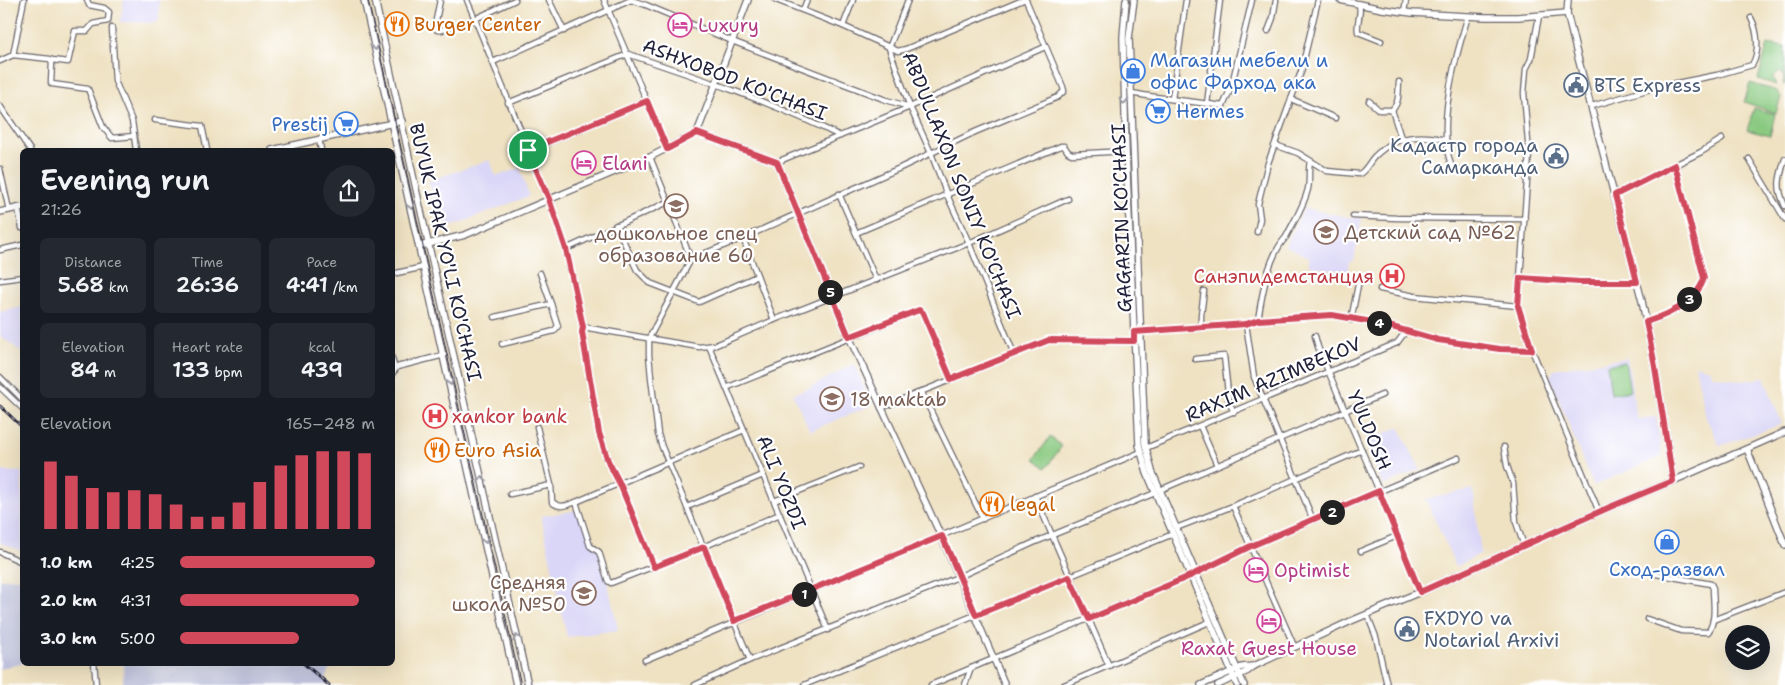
<!DOCTYPE html>
<meta charset="utf-8">
<style>
:root{--surface:#171b24;--page:#242831;--text:#f1f3f6;--muted:#9ea1a6;--accent:#d1495b}
body{margin:0;font-family:"Shantell Sans",sans-serif;background:var(--page);color:var(--text);height:100vh;display:flex;flex-direction:column;font-size:19px;white-space:nowrap}
*{box-sizing:border-box;margin:0}
p{font-size:16px;color:var(--muted)}
.icon{flex:none;width:28px;height:28px;fill:none;stroke:currentColor;stroke-width:2;stroke-linecap:round;stroke-linejoin:round}
.map{position:relative;flex:1;overflow:hidden}
.side{position:absolute;left:20px;top:148px;width:375px;height:518px;display:flex;flex-direction:column;background:var(--surface);border-radius:8px;box-shadow:0 5px 20px #0002}
.side>*{flex:none}
.controls{position:absolute;left:1725px;top:625px;display:grid;gap:10px}
.controls a{display:grid;place-items:center;width:45px;height:45px;border-radius:50%;background:var(--surface);box-shadow:0 5px 20px #0002;font-size:25px}
.pin{position:absolute;display:grid;place-items:center;width:42px;height:42px;color:#fff;margin:-21px;border:2px solid #fff;border-radius:50%;box-shadow:0 1px 5px #0007}
.km{position:absolute;width:25px;height:25px;margin:-12px;border-radius:50%;background:#222;color:#fff;font-size:14px;line-height:25px;text-align:center}
.round{display:grid;place-items:center;flex:none;width:52px;height:52px;border-radius:26px;background:var(--page)}
.summary{display:flex;align-items:center;justify-content:space-between;height:85px;padding:0 20px}
h1{font-size:28px;font-weight:600;line-height:38px}
.figures{display:grid;grid-template-columns:repeat(3,1fr);gap:8px;height:85px;padding:5px 20px}
.figures div{display:grid;align-content:center;border-radius:8px;background:var(--page);text-align:center}
.figures b{font-size:21px;font-weight:600}
.figures small{font-size:14px;font-weight:400}
.figures p{font-size:14px}
.chart{height:140px;padding:10px 20px}
.chart p{display:flex;justify-content:space-between}
.chart svg{width:100%;height:90px;margin-top:5px;stroke:var(--accent);stroke-width:6}
ul{padding:0 20px;list-style:none;font-size:16px}
li{display:grid;grid-template-columns:80px 60px 1fr;align-items:center;height:38px}
li i{height:12px;border-radius:6px;background:var(--accent)}
.map>svg:first-child{display:block}
</style>
<div class="map">
<svg width="1785" height="685" viewBox="0 0 1785 685">
<rect width="100%" height="100%" fill="#fff"/>
<filter id="ink" filterUnits="userSpaceOnUse"><feTurbulence type="fractalNoise" baseFrequency=".02" numOctaves="2"/><feDisplacementMap in="SourceGraphic" scale="10" xChannelSelector="R" yChannelSelector="G"/><feConvolveMatrix kernelMatrix="1 2 1 2 8 2 1 2 1" color-interpolation-filters="sRGB"/></filter>
<filter id="wash" filterUnits="userSpaceOnUse"><feTurbulence type="fractalNoise" baseFrequency=".0096" numOctaves="4" result="noise"/><feDisplacementMap in="SourceGraphic" scale="20" xChannelSelector="R" yChannelSelector="G"/><feGaussianBlur stdDeviation="1.12" result="paint"/><feColorMatrix in="noise" values="0 0 0 0 0 0 0 0 0 0 0 0 0 0 0 0 0 1.4 0 .05"/><feComposite in="paint" operator="in"/></filter>
<g filter="url(#wash)">
<rect width="100%" height="100%" fill="#efe2c3"/>
<g fill="#dad6f7">
<path d="M124 0H159V19L156 23 120 22Z"/>
<path d="M490 160 496 176 520 168 529 196 445 229 428 181Z"/>
<path d="M1304 208 1347 217 1362 218 1354 261 1349 262 1347 272 1309 266V257L1286 246Z"/>
<path d="M22 307V352L1 337 0 331V312Z"/>
<path d="M1627 358 1637 419 1656 417 1662 456 1593 486 1550 377 1554 369Z"/>
<path d="M854 364 872 405 810 431 793 394 809 388Z"/>
<path d="M1695 365 1710 369 1711 375 1743 381 1764 378 1782 424 1720 446 1706 418Z"/>
<path d="M1399 427 1420 469 1383 486 1365 442Z"/>
<path d="M0 471 22 472V551L0 543Z"/>
<path d="M1473 489 1481 553 1456 567 1426 499Z"/>
<path d="M579 510 602 556 618 630 567 637 541 516Z"/>
</g>
<g fill="#c0c2dd">
<path d="M22 578V662L25 663 0 669V579Z"/>
<path d="M124 663V662L336 663 328 671 326 682 328 685H123Z"/>
</g>
<g fill="#89c980" stroke="#56765e">
<path d="M1768 44 1785 47V85L1783 84 1784 77 1781 72 1777 73 1773 77 1776 85 1758 79Z"/>
<path d="M1750 83 1777 91 1781 97 1776 113 1744 102Z"/>
<path d="M1754 108 1775 114 1770 136 1747 130Z"/>
<path d="M1625 362 1630 391 1611 394 1607 365Z"/>
<path d="M1050 437 1062 446 1046 468 1034 459Z"/>
</g>
</g>
<g filter="url(#ink)">
<g fill="none" stroke-linecap="round" stroke-linejoin="round">
<g stroke="#6a656b" stroke-width="7">
<g id="street">
<path d="M440 0 435 25 437 30H442L475 19 515 0"/>
<path d="M467 0 549 199 566 249 583 327 582 332 599 433 608 461 620 484 654 567"/>
<path d="M549 0 564 31"/>
<path d="M604 0 667 149"/>
<path d="M776 0 843 26 898 51 906 49 1023 0"/>
<path d="M908 0 889 48 910 107 931 153 947 195 969 243 1014 354"/>
<path d="M1359 4C1362 14 1356 23 1358 32L1381 41"/>
<path d="M803 10 807 0"/>
<path d="M1404 12 1406 0"/>
<path d="M1468 16C1455 59 1435 128 1453 170L1480 169"/>
<path d="M1539 16 1531 59 1526 69 1524 93 1529 154 1518 306 1532 350 1599 512"/>
<path d="M843 26 853 0"/>
<path d="M112 28 115 81 132 121 136 150"/>
<path d="M1268 31 1273 18 1276 0"/>
<path d="M13 55 50 59 52 62 51 83 52 84 88 89 103 127 112 138 134 136"/>
<path d="M52 60 68 62 75 31H87L93 24 108 21 109 12 104 8 89 5 87 0"/>
<path d="M0 61 13 55 24 0"/>
<path d="M493 62 631 0 646 5 732 41 886 100 910 107"/>
<path d="M1399 82C1398 92 1400 102 1392 110L1401 138"/>
<path d="M1131 93C1162 99 1192 101 1223 106L1231 88 1252 0"/>
<path d="M1172 99 1186 0"/>
<path d="M1291 99 1335 118"/>
<path d="M1369 101 1379 110H1392"/>
<path d="M508 103 628 54C700 78 772 102 840 136"/>
<path d="M1207 104 1220 0"/>
<path d="M0 106 30 150"/>
<path d="M1592 106 1657 87 1717 75 1752 65C1760 52 1758 31 1751 18"/>
<path d="M155 120 202 126 207 150"/>
<path d="M319 139 321 150"/>
<path d="M1275 145 1298 153 1327 171 1359 174C1366 171 1369 162 1374 157 1394 136 1419 133 1446 140"/>
<path d="M528 151 647 101"/>
<path d="M650 157 691 259 649 338V355L651 377 658 434 662 447 750 660"/>
<path d="M1749 159 1785 219"/>
<path d="M1785 159C1779 178 1776 187 1785 206"/>
<path d="M777 162 910 107 1045 47"/>
<path d="M0 169 9 210"/>
<path d="M839 194 876 280"/>
<path d="M1615 195 1701 152 1722 139"/>
<path d="M18 208 22 228"/>
<path d="M1353 216 1397 218 1525 219"/>
<path d="M616 225 637 270 650 283 699 302 757 276"/>
<path d="M1257 232 1260 219 1258 204 1268 163 1301 72 1318 0"/>
<path d="M856 233 1061 146H1064L1068 152 1072 154 1126 151"/>
<path d="M743 238 774 320"/>
<path d="M566 249 668 202"/>
<path d="M0 250 22 245"/>
<path d="M691 259 743 238 900 168 975 132 1058 97 1064 91 1063 87 1026 0"/>
<path d="M392 274 424 267"/>
<path d="M1519 278 1579 282H1637"/>
<path d="M0 280 22 277"/>
<path d="M1380 289 1414 296 1518 306"/>
<path d="M495 317 551 304 540 273"/>
<path d="M1258 320C1262 294 1268 257 1286 237 1294 221 1304 206 1308 189 1310 180 1308 170 1310 161"/>
<path d="M1351 320 1358 285"/>
<path d="M1646 323C1668 315 1698 302 1704 278L1675 165"/>
<path d="M1246 324 1254 377 1313 520"/>
<path d="M583 327 699 347 716 345 774 320 969 243 1068 199"/>
<path d="M1201 328V315L1204 291"/>
<path d="M1134 332 1246 324 1258 320 1332 315 1378 323 1438 340 1500 349 1532 350"/>
<path d="M1315 336 1318 347 1379 491 1420 592"/>
<path d="M502 344 554 331 558 326 551 304"/>
<path d="M709 346 828 630"/>
<path d="M392 358 395 370"/>
<path d="M1195 359 1224 356 1229 402 1234 412"/>
<path d="M392 374 397 367 444 355"/>
<path d="M0 377 22 399"/>
<path d="M0 387 22 408"/>
<path d="M726 388 919 310 923 313 951 379"/>
<path d="M921 391 983 519"/>
<path d="M881 408 1049 340 1140 341"/>
<path d="M1200 426 1217 465"/>
<path d="M537 427 551 485"/>
<path d="M1504 447 1507 466 1513 483 1516 522 1524 546"/>
<path d="M1146 448 1397 343 1406 331"/>
<path d="M1160 490 1382 395"/>
<path d="M510 494 551 485 552 502C560 509 568 505 576 502L744 430"/>
<path d="M1035 496 1109 666"/>
<path d="M774 501 859 467"/>
<path d="M576 502 590 546 599 552 608 581 611 583 703 547 780 514"/>
<path d="M1233 506 1294 646"/>
<path d="M687 507 763 475"/>
<path d="M1176 528 1233 506 1362 450"/>
<path d="M1361 551 1397 536"/>
<path d="M0 552 22 562"/>
<path d="M1629 569 1711 584 1713 588C1713 600 1717 621 1708 632L1681 631 1647 619"/>
<path d="M1367 614 1376 637 1387 685"/>
<path d="M1713 620 1785 592"/>
<path d="M645 660 1141 452"/>
<path d="M94 662 96 685"/>
<path d="M695 685 750 660 958 577 1033 543 1155 493"/>
<path d="M804 685 1173 534"/>
<path d="M931 685 1190 576 1251 546 1458 458"/>
<path d="M965 685 971 668"/>
<path d="M1064 685 1209 622"/>
</g>
</g>
<g stroke="#6a656b" stroke-width="8">
<g id="secondary">
<path d="M364 0 516 685"/>
<path d="M375 0 416 189 528 685"/>
<path d="M1126 0 1123 37 1126 151 1139 445 1147 473 1237 685"/>
<path d="M1134 0 1129 38 1145 444 1152 471 1160 490 1244 685"/>
<path d="M1340 0 1382 9 1412 13 1485 17H1518L1567 13"/>
<path d="M1568 0 1567 13 1576 50 1642 301 1654 361 1673 481"/>
<path d="M697 133 777 162 849 337 941 536 1005 685"/>
<path d="M697 133 748 0"/>
<path d="M272 150 402 121"/>
<path d="M0 212 22 207"/>
<path d="M420 246 465 235 650 157 697 133"/>
<path d="M1747 449 1785 545"/>
<path d="M1201 685 1242 667 1254 666"/>
<path d="M1218 685 1248 671 1254 666 1351 621 1420 592 1610 507 1673 481 1785 432"/>
</g>
</g>
<use href="#street" stroke="#fff" stroke-width="4.5"/>
<use href="#secondary" stroke="#fff" stroke-width="5.5"/>
<path stroke="#22223b" stroke-width="1" d="M368 0 521 685"/>
<g stroke="#22223b" stroke-width="3">
<g id="rail">
<path d="M0 406 22 427"/>
<path d="M302 662 329 685"/>
</g>
</g>
<use href="#rail" stroke="#fff" stroke-width="1" stroke-dasharray="4" stroke-linecap="butt"/>
</g>
<defs><path id="oneway-chevron" d="M-2-3.5L2.5 0L-2 3.5" fill="none" stroke-width="1.6" stroke-linecap="round" stroke-linejoin="round" transform="scale(1.25)"/></defs>
<g stroke="#9c9ca7">
<use href="#oneway-chevron" transform="translate(375 47) rotate(77)"/>
<use href="#oneway-chevron" transform="translate(1124 101) rotate(89)"/>
<use href="#oneway-chevron" transform="translate(411 206) rotate(77)"/>
<use href="#oneway-chevron" transform="translate(450 382) rotate(77)"/>
<use href="#oneway-chevron" transform="translate(482 479) rotate(-103)"/>
<use href="#oneway-chevron" transform="translate(485 540) rotate(77)"/>
<use href="#oneway-chevron" transform="translate(517 638) rotate(-103)"/>
</g>
</g>
<g fill="none" stroke-linecap="round" stroke-linejoin="round" filter="url(#ink)">
<g stroke="#fff" stroke-width="10">
<path id="route" d="M647 101 667 149 697 133 777 162 849 337 919 310 923 313 951 379 1049 340 1134 341V332L1246 324 1258 320 1332 315 1378 323 1438 340 1500 349 1532 350 1518 306 1520 278 1580 282H1637L1615 195 1675 165 1704 278C1697 302 1668 315 1646 322L1654 361 1673 481 1610 507 1420 592 1379 491 1251 546 1190 576 1089 619 1069 577 976 615 942 536 734 621 704 547 654 567 620 484 608 461 599 433 582 332 583 327 566 249 549 199 528 150Z"/>
</g>
<use href="#route" stroke="#d1495b" stroke-width="6"/>
</g>
<defs>
<g id="restaurant-ring" transform="scale(1.25)"><circle r="9.5" fill="#fff" stroke="#e8710a" stroke-width="1.5"/><path d="M-5-6h1v4h1v-4h1v4h1v-4h1v5L-1.5 .5V6h-2V.5L-5-1ZM5-6V6H3V1.5H1.5Q1.5-4 5-6Z" fill="#e8710a"/></g>
<g id="hotel-ring" transform="scale(1.25)"><circle r="9.5" fill="#fff" stroke="#d1479c" stroke-width="1.5"/><path d="M-6-4.5h1.5V1H6V5H4.5V3h-9V5H-6ZM-4 0a1.8 1.8 0 1 1 3.6 0ZM.5 0V-2.5h3Q6-2.5 6 0Z" fill="#d1479c"/></g>
<g id="shop-ring" transform="scale(1.25)"><circle r="9.5" fill="#fff" stroke="#3f7fe0" stroke-width="1.5"/><path d="M-5-2.5h2.3a2.7 3.5 0 0 1 5.4 0H5L5.5 6h-11ZM-1.5-2.5h3a1.5 2.3 0 0 0-3 0Z" fill="#3f7fe0"/></g>
<g id="civic-ring" transform="scale(1.25)"><circle r="9.5" fill="#fff" stroke="#5c6f8a" stroke-width="1.5"/><path d="M-.6-6.5H3V-4.5H.6V-3L4-1V1h2V6H-6V1h2V-1L-.6-3ZM-1.2 2.5V6h2.4V2.5Z" fill="#5c6f8a"/></g>
<g id="supermarket-ring" transform="scale(1.25)"><circle r="9.5" fill="#fff" stroke="#3f7fe0" stroke-width="1.5"/><path d="M-6-5.5h2.5l.6 2H6L4.5 2H-2.5L-4.4-4H-6ZM-1.5 3.2a1.3 1.3 0 1 0 .1 0ZM3 3.2a1.3 1.3 0 1 0 .1 0Z" fill="#3f7fe0"/></g>
<g id="school-ring" transform="scale(1.25)"><circle r="9.5" fill="#fff" stroke="#8d6e63" stroke-width="1.5"/><path d="M0-5L7-2L0 1L-7-2ZM-4 1L0 2.5L4 1V4Q0 6-4 4Z" fill="#8d6e63"/></g>
<g id="hospital-ring" transform="scale(1.25)"><circle r="9.5" fill="#fff" stroke="#e0444e" stroke-width="1.5"/><path d="M-5-5h3v3.5h4V-5h3V5h-3V1.5h-4V5h-3Z" fill="#e0444e"/></g>
</defs>
<g fill-rule="evenodd">
<use href="#restaurant-ring" x="397" y="24"/>
<use href="#hotel-ring" x="680" y="25"/>
<use href="#shop-ring" x="1133" y="71"/>
<use href="#civic-ring" x="1576" y="85"/>
<use href="#supermarket-ring" x="1158" y="111"/>
<use href="#supermarket-ring" x="346" y="124"/>
<use href="#civic-ring" x="1556" y="156"/>
<use href="#hotel-ring" x="584" y="163"/>
<use href="#school-ring" x="676" y="206"/>
<use href="#school-ring" x="1326" y="232"/>
<use href="#hospital-ring" x="1392" y="276"/>
<use href="#school-ring" x="832" y="399"/>
<use href="#hospital-ring" x="435" y="416"/>
<use href="#restaurant-ring" x="437" y="450"/>
<use href="#restaurant-ring" x="992" y="504"/>
<use href="#shop-ring" x="1667" y="542"/>
<use href="#hotel-ring" x="1256" y="570"/>
<use href="#school-ring" x="584" y="593"/>
<use href="#hotel-ring" x="1269" y="621"/>
<use href="#civic-ring" x="1407" y="629"/>
</g>
<g text-anchor="middle" stroke-width="4.5" stroke-linejoin="round" paint-order="stroke">
<g font-size="19" fill="#c56008" stroke="#fff" text-anchor="start">
<text x="414" y="31">Burger Center</text>
<text x="454" y="457">Euro Asia</text>
<text x="1010" y="511">legal</text>
</g>
<g font-size="19" fill="#b23c85" stroke="#fff" text-anchor="start">
<text x="698" y="32">Luxury</text>
<text x="602" y="170">Elani</text>
<text x="1274" y="577">Optimist</text>
<text x="1269" y="655" text-anchor="middle">Raxat Guest House</text>
</g>
<g font-size="19" fill="#366cbe" stroke="#fff" text-anchor="start">
<text x="1150" y="67">Магазин мебели и<tspan x="1150" dy="22">офис Фарход ака</tspan></text>
<text x="1176" y="118">Hermes</text>
<text x="328" y="131" text-anchor="end">Prestij</text>
<text x="1667" y="576" text-anchor="middle">Сход-развал</text>
</g>
<g font-size="19" fill="#22223b" stroke="#fff">
<text transform="translate(735 79) rotate(21)" y="7">ASHXOBOD KO'CHASI</text>
<text transform="translate(962 185) rotate(68)" y="7">ABDULLAXON SONIY KO'CHASI</text>
<text transform="translate(1121 218) rotate(-92)" y="7">GAGARIN KO'CHASI</text>
<text transform="translate(446 252) rotate(77)" y="7">BUYUK IPAK YO'LI KO'CHASI</text>
<text transform="translate(1273 379) rotate(-23)" y="7">RAXIM AZIMBEKOV</text>
<text transform="translate(1370 430) rotate(67)" y="7">YULDOSH</text>
<text transform="translate(782 482) rotate(68)" y="7">ALI YOZDI</text>
</g>
<g font-size="19" fill="#4e5e75" stroke="#fff" text-anchor="start">
<text x="1594" y="92">BTS Express</text>
<text x="1538" y="152" text-anchor="end">Кадастр города<tspan x="1538" dy="22">Самарканда</tspan></text>
<text x="1424" y="625">FXDYO va<tspan x="1424" dy="22">Notarial Arxivi</tspan></text>
</g>
<g font-size="19" fill="#785e54" stroke="#fff" text-anchor="start">
<text x="1344" y="239">Детский сад №62</text>
<text x="676" y="240" text-anchor="middle">дошкольное спец<tspan x="676" dy="22">образование 60</tspan></text>
<text x="850" y="406">18 maktab</text>
<text x="566" y="589" text-anchor="end">Средняя<tspan x="566" dy="22">школа №50</tspan></text>
</g>
<g font-size="19" fill="#be3a42" stroke="#fff" text-anchor="end">
<text x="1374" y="283">Санэпидемстанция</text>
<text x="452" y="423" text-anchor="start">xankor bank</text>
</g>
</g>
</svg>
<div class="controls">
<a><svg class="icon" aria-label="layers" viewBox="0 0 24 24"><path d="M12 4l9 5-9 5-9-5zM3 14l9 5 9-5"/></svg></a>
</div>
<div class="pin" style="left:528px;top:150px;background:#1e9e55"><svg class="icon" aria-label="arrive" viewBox="0 0 24 24"><path d="M6 21V4h12l-3 4 3 4H6"/></svg></div>
<b class="km" style="left:804px;top:594px">1</b>
<b class="km" style="left:1332px;top:512px">2</b>
<b class="km" style="left:1689px;top:299px">3</b>
<b class="km" style="left:1379px;top:323px">4</b>
<b class="km" style="left:830px;top:292px">5</b>
<section class="side">
<div class="summary"><div><h1>Evening run</h1><p>21:26</p></div><a class="round"><svg class="icon" aria-label="share" viewBox="0 0 24 24"><path d="M12 15V3M7 8l5-5 5 5M5 13v7h14v-7"/></svg></a></div>
<div class="figures">
<div><p>Distance</p><b>5.68<small> km</small></b></div>
<div><p>Time</p><b>26:36</b></div>
<div><p>Pace</p><b>4:41<small> /km</small></b></div>
</div>
<div class="figures">
<div><p>Elevation</p><b>84<small> m</small></b></div>
<div><p>Heart rate</p><b>133<small> bpm</small></b></div>
<div><p>kcal</p><b>439</b></div>
</div>
<div class="chart"><p><span>Elevation</span>165–248 m</p>
<svg viewBox="0 0 160 44" preserveAspectRatio="none"><path d="M5 44V11M15 44V18M25 44V24M35 44V26M45 44V25M55 44V27M65 44V32M75 44V38M85 44V38M95 44V31M105 44V21M115 44V13M125 44V8M135 44V6M145 44V6M155 44V7"/></svg>
</div>
<ul>
<li><b>1.0 km</b>4:25<i style="width:100%"></i></li>
<li><b>2.0 km</b>4:31<i style="width:92%"></i></li>
<li><b>3.0 km</b>5:00<i style="width:61%"></i></li>
</ul>
</section>
</div>
